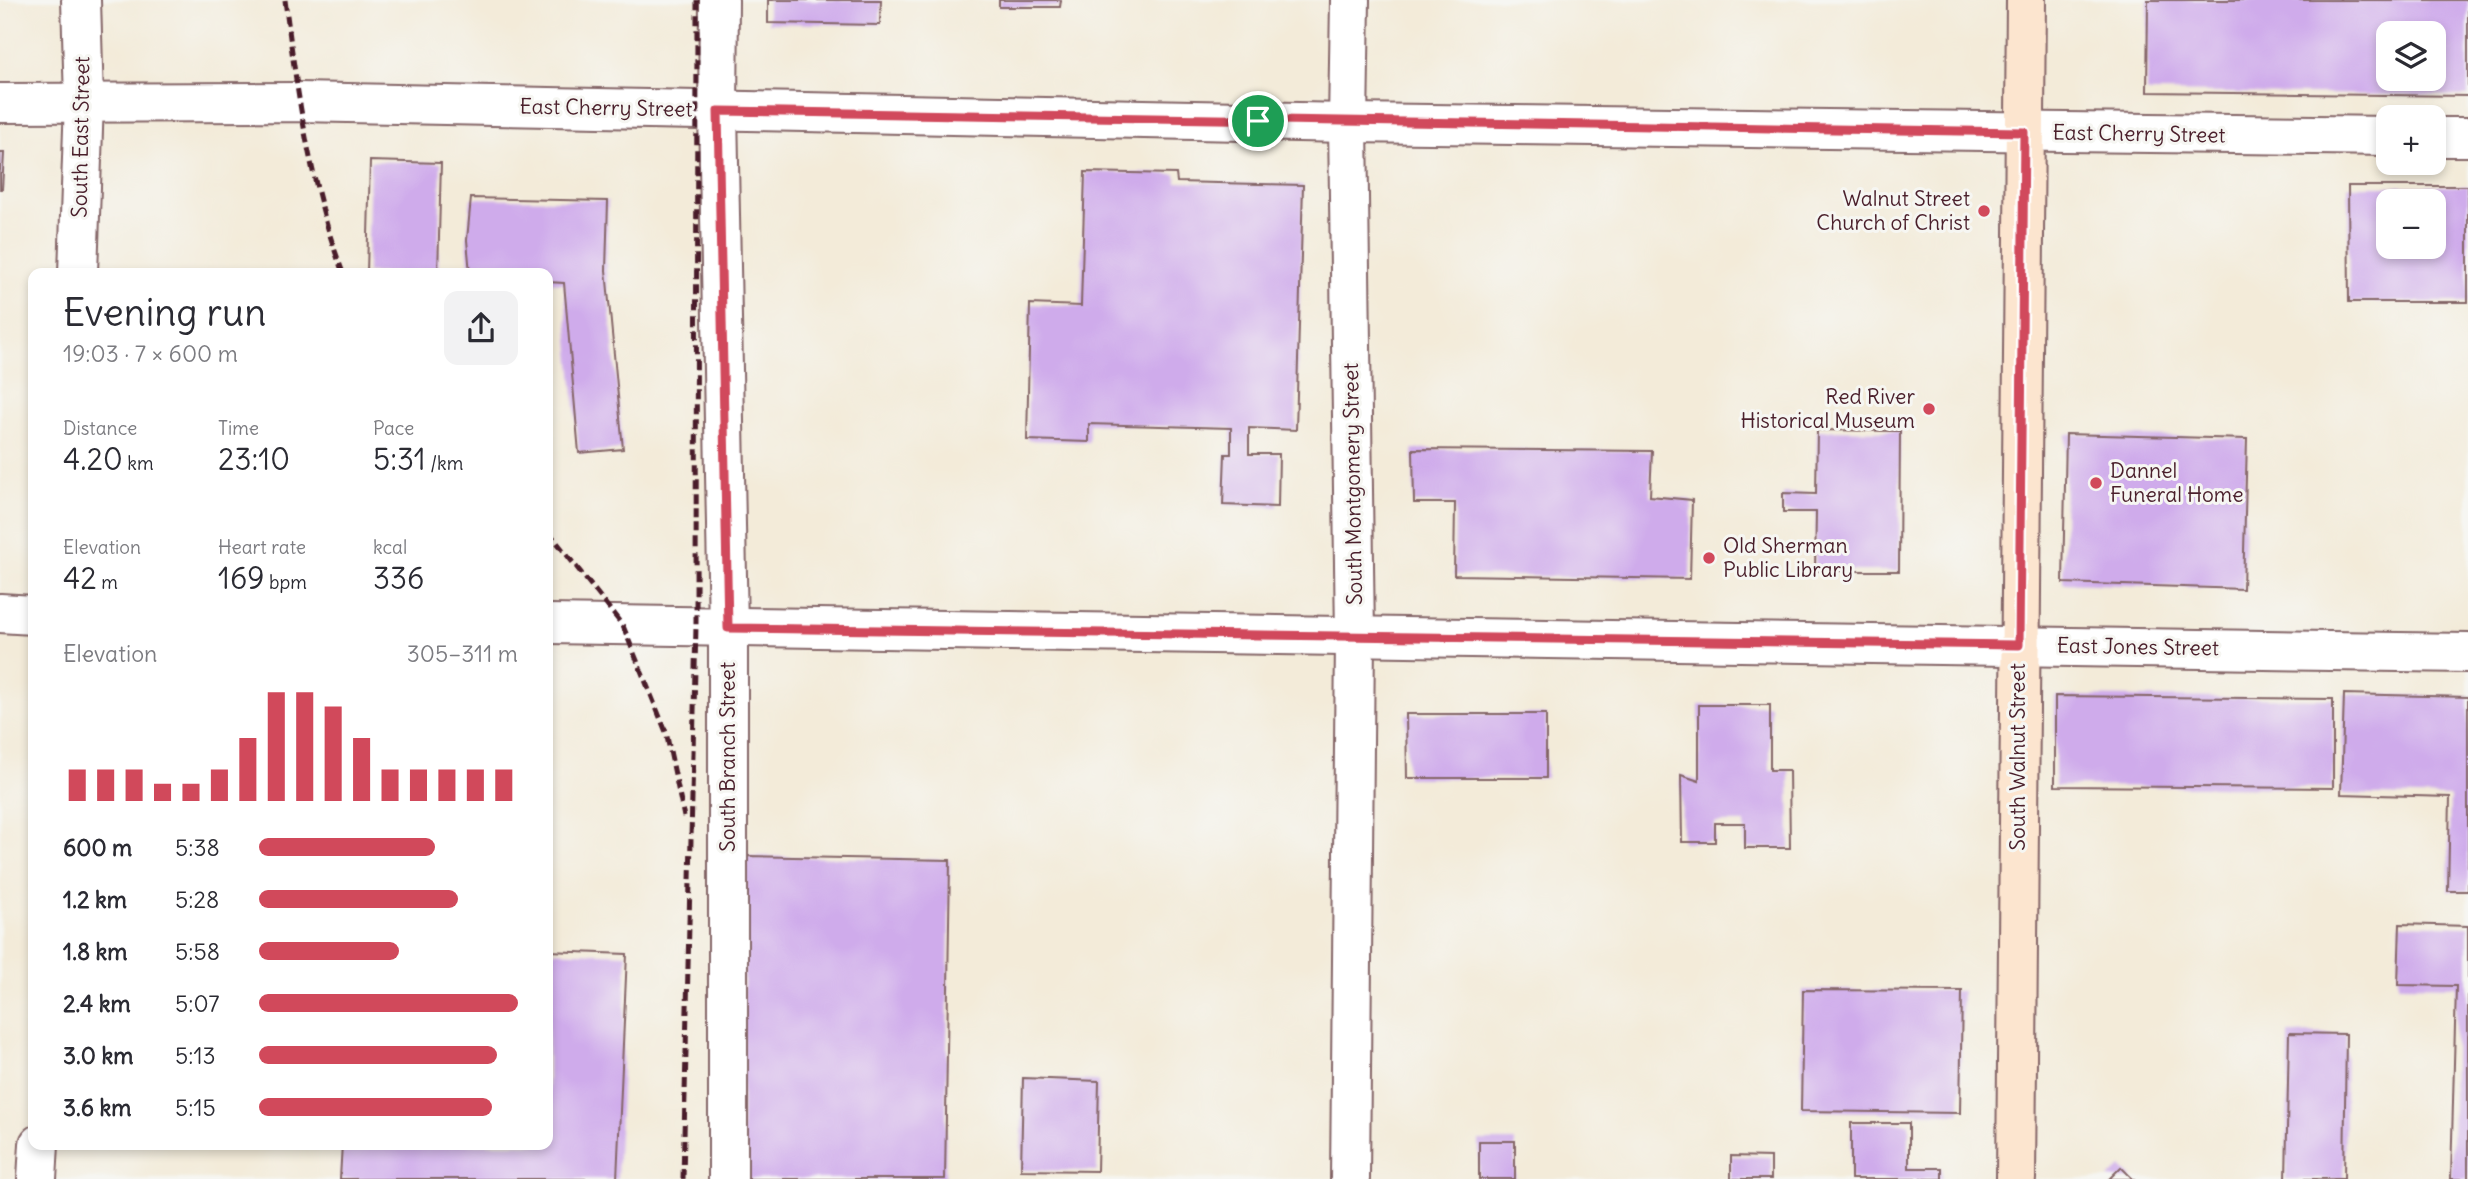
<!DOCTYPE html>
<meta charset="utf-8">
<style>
:root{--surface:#fff;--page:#f2f2f3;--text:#2b2b33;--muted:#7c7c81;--accent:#d1495b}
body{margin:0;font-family:Delius,sans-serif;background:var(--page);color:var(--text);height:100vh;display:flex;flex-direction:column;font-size:26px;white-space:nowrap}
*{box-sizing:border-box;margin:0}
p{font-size:23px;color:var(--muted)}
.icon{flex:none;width:38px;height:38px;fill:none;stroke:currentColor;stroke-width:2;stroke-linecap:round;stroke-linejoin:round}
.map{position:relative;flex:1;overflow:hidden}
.side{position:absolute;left:28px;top:268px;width:525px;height:882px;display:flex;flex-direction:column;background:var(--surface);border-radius:14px;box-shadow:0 4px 10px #0003}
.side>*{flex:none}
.fabs{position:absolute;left:2376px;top:21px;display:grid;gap:14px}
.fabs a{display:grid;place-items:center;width:70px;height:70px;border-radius:14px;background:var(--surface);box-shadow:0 4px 10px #0003;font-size:35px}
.pin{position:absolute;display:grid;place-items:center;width:60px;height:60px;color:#fff;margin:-30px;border:4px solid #fff;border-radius:50%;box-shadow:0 2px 7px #0007}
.round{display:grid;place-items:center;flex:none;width:74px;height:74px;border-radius:14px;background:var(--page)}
.overview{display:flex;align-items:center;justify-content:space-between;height:119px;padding:0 35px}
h1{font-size:38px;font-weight:600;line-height:52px}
.figures{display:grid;grid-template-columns:repeat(3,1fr);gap:10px;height:119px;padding:7px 35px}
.figures div{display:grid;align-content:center}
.figures b{font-size:30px;font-weight:600}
.figures small{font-size:19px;font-weight:400}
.figures p{font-size:19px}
.chart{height:196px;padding:14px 35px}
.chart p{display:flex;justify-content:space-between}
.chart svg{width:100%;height:126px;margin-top:7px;stroke:var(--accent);stroke-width:6}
ul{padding:0 35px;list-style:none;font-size:23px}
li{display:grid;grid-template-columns:112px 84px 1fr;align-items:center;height:52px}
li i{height:18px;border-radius:9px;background:var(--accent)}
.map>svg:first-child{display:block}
</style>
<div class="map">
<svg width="2468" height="1179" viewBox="0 0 2468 1179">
<rect width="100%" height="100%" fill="#f6f6f2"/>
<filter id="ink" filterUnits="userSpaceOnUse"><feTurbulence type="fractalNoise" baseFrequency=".0143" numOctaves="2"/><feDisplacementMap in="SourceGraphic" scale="14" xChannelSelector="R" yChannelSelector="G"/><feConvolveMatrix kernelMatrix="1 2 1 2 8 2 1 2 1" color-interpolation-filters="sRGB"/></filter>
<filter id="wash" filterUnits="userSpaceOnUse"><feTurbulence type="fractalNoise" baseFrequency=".00686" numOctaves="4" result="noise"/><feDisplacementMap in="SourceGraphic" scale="28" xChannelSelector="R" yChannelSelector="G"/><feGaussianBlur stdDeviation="1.57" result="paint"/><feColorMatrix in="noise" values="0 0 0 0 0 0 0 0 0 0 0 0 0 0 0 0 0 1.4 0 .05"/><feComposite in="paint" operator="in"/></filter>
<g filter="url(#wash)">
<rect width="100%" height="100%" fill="#f3ebd9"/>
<g id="blocks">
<g fill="#cfabeb" fill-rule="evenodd">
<path d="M768 0H881L880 25 768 23Z"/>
<path d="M999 0H1061L1060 7H999Z"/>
<path d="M2148 0H2468V96L2147 92ZM2389 33H2434V79H2389Z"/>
<path d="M0 153H4L2 189H0Z"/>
<path d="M370 161 441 163 438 273H367Z"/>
<path d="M1085 172 1176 174 1177 182 1303 185 1296 430 1249 428V454H1279L1278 507 1223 505 1225 454H1231V428L1089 424V442L1027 440 1030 304 1081 306Z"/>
<path d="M2348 186H2468V302H2349ZM2389 201H2434V247H2389Z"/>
<path d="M471 198 608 201 606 270 623 449 579 453 564 283 548 282V273H470L467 240Z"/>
<path d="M1817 430 1900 431 1899 571H1815L1816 512H1783V493L1816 494Z"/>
<path d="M2066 434 2247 439 2243 589 2063 583Z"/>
<path d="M1413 449 1652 451 1650 496 1692 500 1690 579 1454 575 1455 503H1414Z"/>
<path d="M2344 694 2468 697V891H2448L2450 797 2341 794Z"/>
<path d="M2055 696 2333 699V788L2055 786Z"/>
<path d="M1699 705H1770V770H1789L1790 848H1745V823H1715V842H1682L1681 775 1699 781Z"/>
<path d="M1406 714H1546V778H1407Z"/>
<path d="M746 856 950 860 945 1179H741Z"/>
<path d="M2400 924 2468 926V1179H2451L2456 986 2398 985Z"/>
<path d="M548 951 627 954 617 1179H340L342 1144H548Z"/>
<path d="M1803 990 1962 991 1960 1113 1801 1111Z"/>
<path d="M2289 1033 2346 1034 2344 1179H2286Z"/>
<path d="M1023 1078 1099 1081 1097 1171 1021 1170Z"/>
<path d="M1851 1123H1909V1168H1942V1179H1851Z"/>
<rect x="1479" y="1141" width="36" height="38"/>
<path d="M1731 1156 1771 1157V1179H1731Z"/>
<path d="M2121 1167 2133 1179H2109Z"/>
</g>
</g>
</g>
<g filter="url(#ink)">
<use href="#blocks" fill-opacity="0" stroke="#856668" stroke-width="2"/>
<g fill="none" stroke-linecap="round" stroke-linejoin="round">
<g stroke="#856668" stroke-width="42">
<g id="street">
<path d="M719 0 718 111 728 628V1179"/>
<path d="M0 103 299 102 1348 123 2389 136"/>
<path d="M2434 137H2468"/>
<path d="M78 273 84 101 81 0"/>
<path d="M0 613 33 615"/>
<path d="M548 624 2468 653"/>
<path d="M37 1179 39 1144"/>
<path d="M1350 1179 1355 637 1348 123 1350 0"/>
</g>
</g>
<g stroke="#856668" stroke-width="42">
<path id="secondary" d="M2016 1179 2026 0"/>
</g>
<use href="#street" stroke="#fff" stroke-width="38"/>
<use href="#secondary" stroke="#fce5cf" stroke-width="38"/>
<g stroke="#4a1f2b" stroke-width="5" stroke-dasharray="10 5" stroke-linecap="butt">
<path d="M285 0C297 92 310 186 343 273"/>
<path d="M548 531 623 626 666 732 684 817"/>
<path d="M683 1179 696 626 697 0"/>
</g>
</g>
</g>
<g fill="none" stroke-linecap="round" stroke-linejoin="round" filter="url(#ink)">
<g stroke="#fff" stroke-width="14">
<path id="route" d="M718 111 2024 132 2019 645 728 628Z"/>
</g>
<use href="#route" stroke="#d1495b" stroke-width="9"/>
</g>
<g fill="#d1495b" stroke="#f6f6f2" stroke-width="2.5">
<circle cx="1984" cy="211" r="7"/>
<circle cx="1929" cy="409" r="7"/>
<circle cx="2096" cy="483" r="7"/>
<circle cx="1709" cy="558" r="7"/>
</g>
<g text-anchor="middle" stroke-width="6" stroke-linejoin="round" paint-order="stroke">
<g font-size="21" fill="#4a1f2b" stroke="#f6f6f2">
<text transform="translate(606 108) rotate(1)" y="7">East Cherry Street</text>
<text transform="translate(2139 134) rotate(1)" y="7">East Cherry Street</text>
<text transform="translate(81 137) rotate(-89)" y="7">South East Street</text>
<text transform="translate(1353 484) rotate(-91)" y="7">South Montgomery Street</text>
<text transform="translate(2138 647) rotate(1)" y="7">East Jones Street</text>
<text transform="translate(728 757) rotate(-90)" y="7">South Branch Street</text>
<text transform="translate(2018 757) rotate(-90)" y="7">South Walnut Street</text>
</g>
<g font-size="21" fill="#4a1f2b" stroke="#f6f6f2" text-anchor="end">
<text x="1970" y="206">Walnut Street<tspan x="1970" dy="24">Church of Christ</tspan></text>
<text x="1915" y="404">Red River<tspan x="1915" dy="24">Historical Museum</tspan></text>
<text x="2110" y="478" text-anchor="start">Dannel<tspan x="2110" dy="24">Funeral Home</tspan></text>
<text x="1723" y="553" text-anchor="start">Old Sherman<tspan x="1723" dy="24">Public Library</tspan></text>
</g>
</g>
</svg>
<div class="fabs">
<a><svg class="icon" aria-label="layers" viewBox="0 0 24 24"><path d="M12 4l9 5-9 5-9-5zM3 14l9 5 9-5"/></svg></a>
<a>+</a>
<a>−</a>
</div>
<div class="pin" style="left:1258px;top:121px;background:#1e9e55"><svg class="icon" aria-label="arrive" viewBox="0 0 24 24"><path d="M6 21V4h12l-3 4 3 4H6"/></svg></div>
<section class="side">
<div class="overview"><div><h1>Evening run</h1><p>19:03 · 7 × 600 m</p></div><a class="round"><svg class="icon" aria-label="share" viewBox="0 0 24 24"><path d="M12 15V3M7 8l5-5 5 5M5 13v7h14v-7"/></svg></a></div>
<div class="figures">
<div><p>Distance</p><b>4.20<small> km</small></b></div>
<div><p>Time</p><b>23:10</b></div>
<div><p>Pace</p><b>5:31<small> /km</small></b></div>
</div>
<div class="figures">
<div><p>Elevation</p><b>42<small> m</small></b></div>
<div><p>Heart rate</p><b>169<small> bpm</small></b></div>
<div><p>kcal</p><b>336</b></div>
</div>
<div class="chart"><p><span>Elevation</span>305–311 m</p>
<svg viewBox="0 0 160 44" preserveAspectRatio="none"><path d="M5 44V33M15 44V33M25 44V33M35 44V38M45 44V38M55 44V33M65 44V22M75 44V6M85 44V6M95 44V11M105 44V22M115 44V33M125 44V33M135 44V33M145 44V33M155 44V33"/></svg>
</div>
<ul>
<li><b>600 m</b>5:38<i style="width:68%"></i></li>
<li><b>1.2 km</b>5:28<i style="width:77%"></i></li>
<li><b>1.8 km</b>5:58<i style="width:54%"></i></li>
<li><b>2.4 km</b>5:07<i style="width:100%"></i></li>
<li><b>3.0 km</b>5:13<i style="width:92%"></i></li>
<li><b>3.6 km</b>5:15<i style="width:90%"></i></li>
</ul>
</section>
</div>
